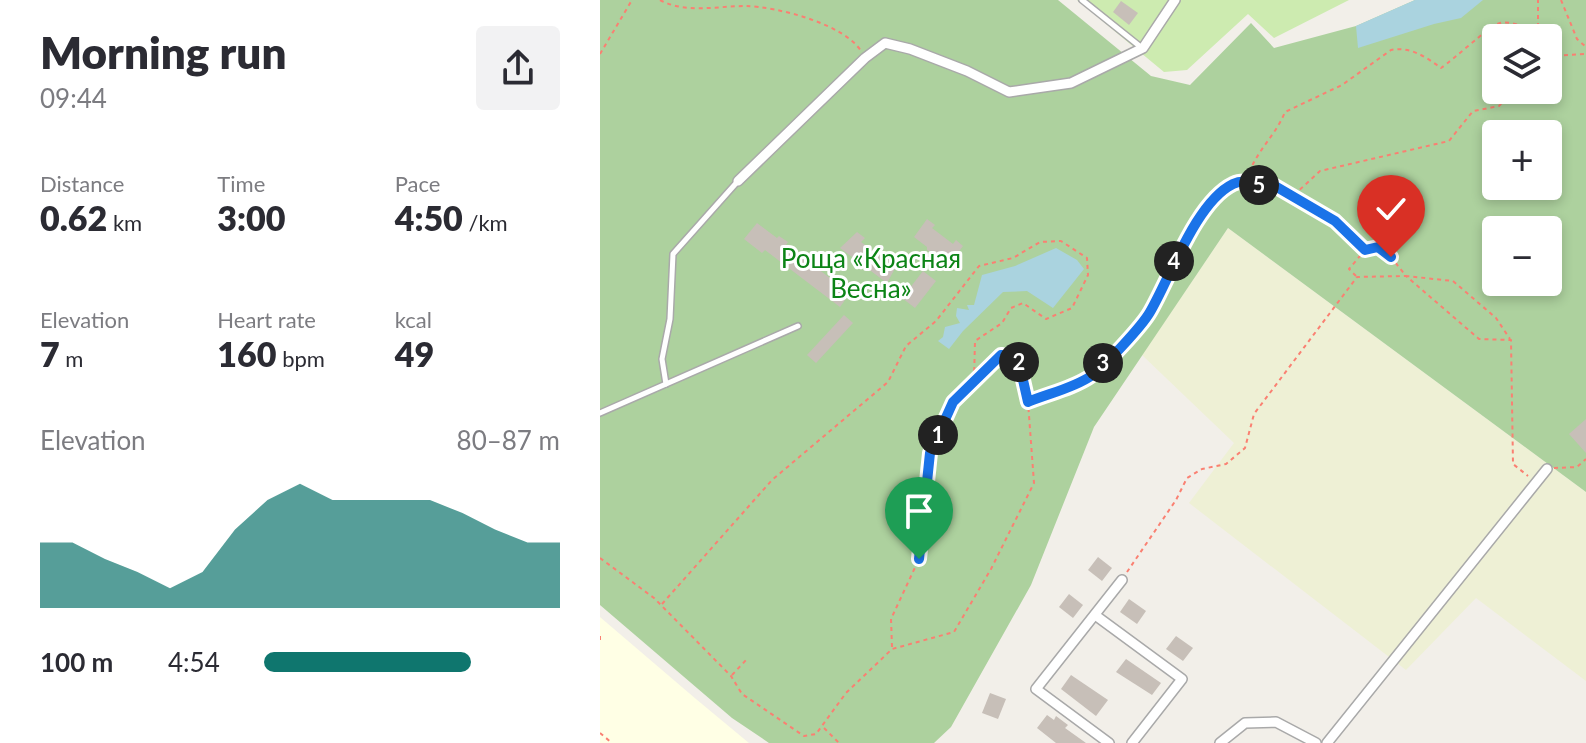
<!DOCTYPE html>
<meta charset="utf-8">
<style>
:root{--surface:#fff;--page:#f2f2f3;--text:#2b2b33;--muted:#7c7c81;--accent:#0f766e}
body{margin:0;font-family:Lato,sans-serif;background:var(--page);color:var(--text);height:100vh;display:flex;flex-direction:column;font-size:30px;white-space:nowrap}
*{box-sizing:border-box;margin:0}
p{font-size:26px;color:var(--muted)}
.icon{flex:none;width:44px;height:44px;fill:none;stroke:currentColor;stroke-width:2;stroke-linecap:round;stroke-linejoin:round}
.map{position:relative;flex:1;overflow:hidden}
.sheet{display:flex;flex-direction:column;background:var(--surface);width:600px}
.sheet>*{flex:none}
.tools{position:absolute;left:882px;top:24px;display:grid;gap:16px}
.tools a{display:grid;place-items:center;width:80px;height:80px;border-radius:8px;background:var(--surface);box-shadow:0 4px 12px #0003;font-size:40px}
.pin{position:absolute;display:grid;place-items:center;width:68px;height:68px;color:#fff;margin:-82px -34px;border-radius:50% 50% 50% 0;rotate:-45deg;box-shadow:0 0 8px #0007}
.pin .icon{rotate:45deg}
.km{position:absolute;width:40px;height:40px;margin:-20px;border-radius:50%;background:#222;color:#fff;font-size:22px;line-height:40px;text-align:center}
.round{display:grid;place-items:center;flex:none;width:84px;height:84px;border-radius:8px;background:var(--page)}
.head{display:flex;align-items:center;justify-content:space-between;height:136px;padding:0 40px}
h1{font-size:44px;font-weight:800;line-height:60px}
.stats{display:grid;grid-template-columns:repeat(3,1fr);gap:12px;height:136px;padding:8px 40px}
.stats div{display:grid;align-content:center}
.stats b{font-size:34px;font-weight:800}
.stats small{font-size:22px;font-weight:400}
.stats p{font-size:22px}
.chart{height:224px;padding:16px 40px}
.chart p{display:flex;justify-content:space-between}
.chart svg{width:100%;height:144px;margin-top:8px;fill:var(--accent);opacity:.7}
ul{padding:0 40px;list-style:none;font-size:26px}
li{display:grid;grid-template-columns:128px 96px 1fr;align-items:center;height:60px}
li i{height:20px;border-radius:10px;background:var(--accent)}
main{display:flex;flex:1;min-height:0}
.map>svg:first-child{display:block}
</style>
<main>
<section class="sheet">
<div class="head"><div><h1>Morning run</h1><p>09:44</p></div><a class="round"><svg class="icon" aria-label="share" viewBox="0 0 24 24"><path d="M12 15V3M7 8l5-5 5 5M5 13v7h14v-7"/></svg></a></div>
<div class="stats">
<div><p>Distance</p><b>0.62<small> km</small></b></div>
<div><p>Time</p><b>3:00</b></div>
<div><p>Pace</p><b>4:50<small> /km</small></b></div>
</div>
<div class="stats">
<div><p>Elevation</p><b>7<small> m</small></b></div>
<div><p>Heart rate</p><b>160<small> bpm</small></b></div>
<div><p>kcal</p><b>49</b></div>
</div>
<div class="chart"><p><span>Elevation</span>80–87 m</p>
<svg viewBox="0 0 160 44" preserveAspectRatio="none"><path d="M0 44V24L10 24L20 29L30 33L40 38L50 33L60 20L70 11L80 6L90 11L100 11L110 11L120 11L130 15L140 20L150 24L160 24V44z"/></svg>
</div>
<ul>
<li><b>100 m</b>4:54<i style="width:70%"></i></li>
</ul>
</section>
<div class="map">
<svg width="986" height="743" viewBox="0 0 986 743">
<rect width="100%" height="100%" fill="#f2efe9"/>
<path fill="#ffffe5" d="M0 617 96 699 149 743H0Z"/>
<path fill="#eef0d5" d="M628 228 986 492V681L876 598 806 670 589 503 634 443 542 355Z"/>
<path fill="#cdebb0" d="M477 0H749L674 38 648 14 587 70 564 72Z"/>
<path fill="#add19e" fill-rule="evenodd" d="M0 0H458L551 76 590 85 651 23 674 48 756 26 815 0H986V492L628 228 494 427 431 585 351 727 334 743H169L132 718 0 605ZM896 38H948V90H896ZM896 134H948V186H896ZM896 230H948V282H896Z"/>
<g fill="#aad3df">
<path d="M815 0H883L861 18 834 24 758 48 756 26Z"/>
<path d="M456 248 477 260 484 269 453 308 427 291 403 292 363 331 349 349 338 341 343 337 345 327 360 323 356 316 357 308 369 310 367 305H374L382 275 415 266Z"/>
</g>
<g fill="#c7bfb8">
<path d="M521 1 538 13 529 25 513 12Z"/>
<path d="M327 219 335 225 332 228 353 244 356 240 363 246 350 264 327 250V247L314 237Z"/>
<path d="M157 223 177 238 179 236 188 242 186 245 250 293 240 307 165 250 162 253 144 239Z"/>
<path d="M257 232 265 238 261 242 287 261 290 257 298 263 287 283 240 248Z"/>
<path d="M323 271 336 281 315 308 302 298Z"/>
<path d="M244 315 253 323 216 363 207 355Z"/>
<path d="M986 419V453L969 434Z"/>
<path d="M498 557 512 568 502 581 488 570Z"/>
<path d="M469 594 483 605 473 618 459 607Z"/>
<path d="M529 599 546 611 537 624 520 612Z"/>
<path d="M576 636 593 648 583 661 566 649Z"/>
<path d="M526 659 561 683 552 695 516 672Z"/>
<path d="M471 675 508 700 496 716 461 689Z"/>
<path d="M390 693 406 699 398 719 382 713Z"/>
<path d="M447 715 454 720 456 716 468 725 465 728 486 743H456L437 728Z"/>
</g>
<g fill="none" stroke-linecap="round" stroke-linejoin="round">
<g stroke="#a9a9a9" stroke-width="8">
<g id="lane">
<path d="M482 0 542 48"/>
<path d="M66 384 62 359 70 319 73 254 138 181"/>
<path d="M0 413 198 326"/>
</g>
</g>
<g stroke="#a9a9a9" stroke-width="12">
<g id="street">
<path d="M138 181 265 58 285 43 310 49 367 71 409 92 471 83 543 48 575 0"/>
<path d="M495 615 582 679 532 743"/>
<path d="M509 743 436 689 522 580"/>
<path d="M620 743 645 723 676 722 716 743"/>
<path d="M727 743 947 469"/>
</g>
</g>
<g stroke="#fa8072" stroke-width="2" stroke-dasharray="4 4" stroke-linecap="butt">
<path d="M60 0C86 14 117 6 146 6 178 7 244 24 261 51"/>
<path d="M961 0 977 39 986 47"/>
<path d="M0 54 32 0"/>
<path d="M948 56 986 54"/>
<path d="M647 180C653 154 675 137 685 112L742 85 791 50C810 46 826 57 841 68 854 59 889 27 897 24 907 20 918 25 928 28L938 25V0"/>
<path d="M694 195 720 171 849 141 873 111 899 106 914 90"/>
<path d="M756 276 749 269 765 250 778 247 791 257 806 276 853 281 896 318 910 339"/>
<path d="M954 468 977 467 986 459"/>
<path d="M0 558 54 598 131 676 142 694 204 736 216 734 246 693 292 649 354 632 391 569 434 483 428 402C447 394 474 388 491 376 504 367 542 326 550 312 570 278 596 202 633 184 646 177 660 187 675 186L735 221 765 250"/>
<path d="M527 572 576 500 587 478 602 469 626 464 645 448 654 414 757 277 806 276 879 339 911 340 913 464 928 476"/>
<path d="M62 604 172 480 288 382 306 346 336 321 379 266 413 258 440 242 461 241 487 258 488 275 472 308 446 319 423 303 411 308 402 323 375 341 374 379"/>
<path d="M0 636V640"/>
<path d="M292 647 291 619 319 559 330 453 353 402 401 355 418 358 428 401"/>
<path d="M132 675 147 659"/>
<path d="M224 728 239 743"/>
<path d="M0 733 12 743"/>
</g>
<use href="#lane" stroke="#fff" stroke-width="5"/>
<use href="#street" stroke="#fff" stroke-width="9"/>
</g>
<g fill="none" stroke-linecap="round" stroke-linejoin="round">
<g stroke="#fff" stroke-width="16">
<path id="route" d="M319 559 330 453 353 402 401 355 418 358 428 402C447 394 474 388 491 376 504 367 542 326 550 312 570 278 596 202 633 184 647 177 660 187 675 186L735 221 765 250 778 247 791 257"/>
</g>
<use href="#route" stroke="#1a73e8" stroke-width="10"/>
</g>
<g text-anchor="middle" stroke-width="6" stroke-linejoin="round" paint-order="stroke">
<g font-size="26" fill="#0c8416" stroke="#fff">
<text x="271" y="268">Роща «Красная<tspan x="271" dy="30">Весна»</tspan></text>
</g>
</g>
</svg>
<div class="tools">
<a><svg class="icon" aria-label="layers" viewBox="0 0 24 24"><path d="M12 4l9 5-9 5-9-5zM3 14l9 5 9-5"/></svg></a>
<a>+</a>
<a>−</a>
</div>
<div class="pin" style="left:319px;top:559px;background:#1e9e55"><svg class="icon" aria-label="arrive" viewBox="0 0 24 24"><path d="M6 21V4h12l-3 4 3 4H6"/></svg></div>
<div class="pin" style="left:791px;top:257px;background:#d93025"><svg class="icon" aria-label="check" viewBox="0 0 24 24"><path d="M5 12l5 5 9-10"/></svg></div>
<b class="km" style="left:338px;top:435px">1</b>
<b class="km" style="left:419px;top:362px">2</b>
<b class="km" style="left:503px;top:363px">3</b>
<b class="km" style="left:574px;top:261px">4</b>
<b class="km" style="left:659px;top:185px">5</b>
</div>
</main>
